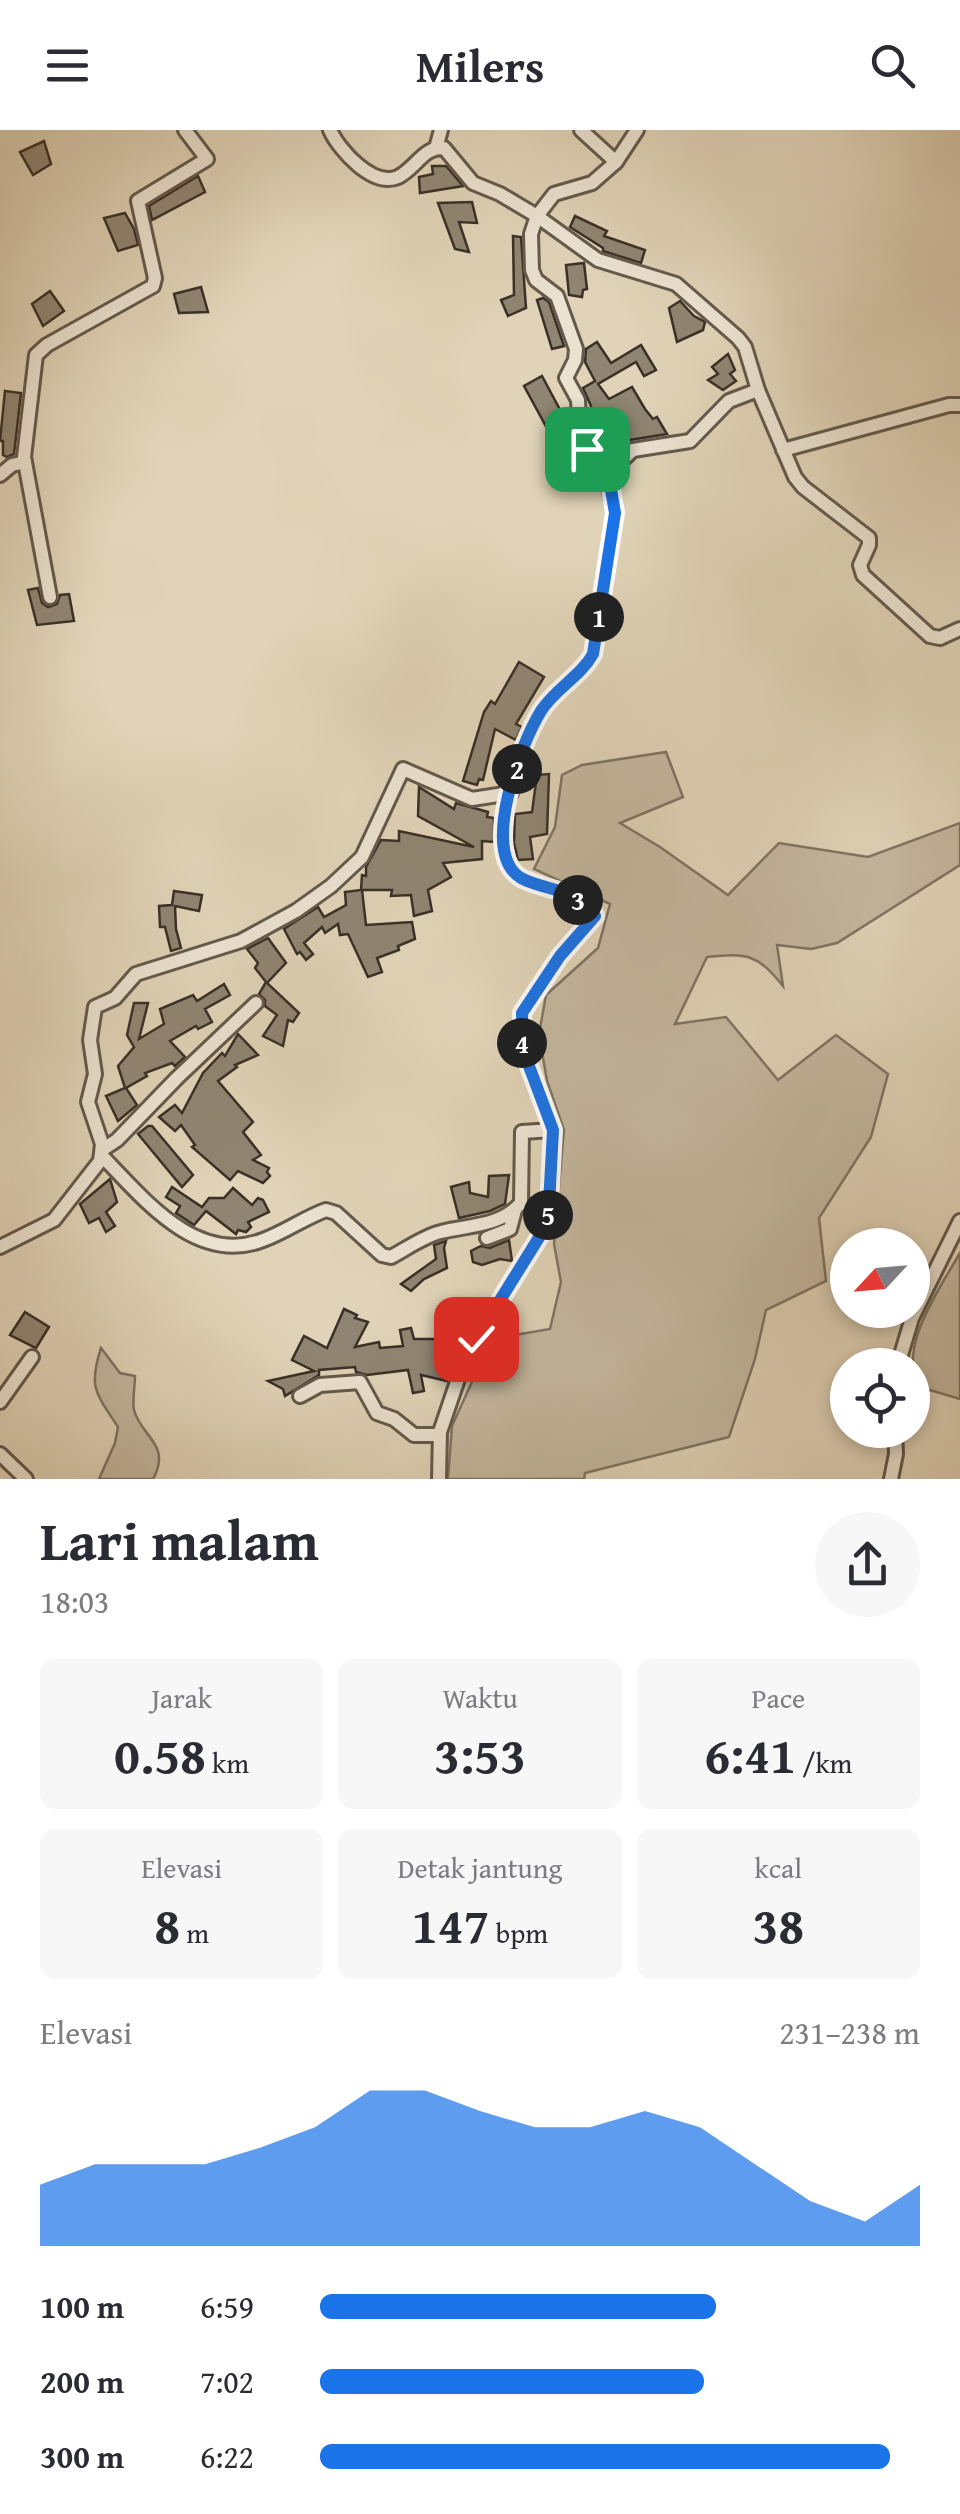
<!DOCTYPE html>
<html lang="id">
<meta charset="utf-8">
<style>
:root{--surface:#fff;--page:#f7f7f7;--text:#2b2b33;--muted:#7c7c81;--accent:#1a73e8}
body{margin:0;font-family:"Gentium Book Plus",serif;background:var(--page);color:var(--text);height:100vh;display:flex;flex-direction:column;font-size:38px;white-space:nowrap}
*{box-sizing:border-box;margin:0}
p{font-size:32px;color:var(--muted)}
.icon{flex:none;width:55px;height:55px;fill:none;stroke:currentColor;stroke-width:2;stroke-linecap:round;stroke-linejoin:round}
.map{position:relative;height:1349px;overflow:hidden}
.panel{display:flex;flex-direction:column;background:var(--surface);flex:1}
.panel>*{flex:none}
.needle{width:65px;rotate:244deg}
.fabs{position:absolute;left:830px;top:1098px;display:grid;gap:20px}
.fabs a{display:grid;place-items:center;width:100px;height:100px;border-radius:50%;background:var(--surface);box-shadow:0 5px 15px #0003;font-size:50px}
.pin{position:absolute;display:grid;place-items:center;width:85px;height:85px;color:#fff;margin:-42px;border-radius:20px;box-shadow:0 5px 15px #0006}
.km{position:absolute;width:50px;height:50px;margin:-25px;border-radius:50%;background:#222;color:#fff;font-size:28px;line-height:50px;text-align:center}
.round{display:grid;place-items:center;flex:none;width:105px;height:105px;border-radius:52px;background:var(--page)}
.summary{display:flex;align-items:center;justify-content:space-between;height:170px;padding:0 40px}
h1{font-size:55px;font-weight:700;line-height:75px}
.figures{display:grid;grid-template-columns:repeat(3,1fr);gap:15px;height:170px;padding:10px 40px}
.figures div{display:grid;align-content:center;border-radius:15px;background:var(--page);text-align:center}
.figures b{font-size:50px;font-weight:700}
.figures small{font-size:28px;font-weight:400}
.figures p{font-size:28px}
.chart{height:280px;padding:20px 40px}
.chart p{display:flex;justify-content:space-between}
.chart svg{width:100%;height:180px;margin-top:10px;fill:var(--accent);opacity:.7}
ul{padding:0 40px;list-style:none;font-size:32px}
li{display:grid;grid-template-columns:160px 120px 1fr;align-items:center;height:75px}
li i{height:25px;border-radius:12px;background:var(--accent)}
header{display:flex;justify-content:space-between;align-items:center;height:130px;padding:0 40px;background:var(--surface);font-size:45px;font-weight:700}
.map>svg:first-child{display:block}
</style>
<header><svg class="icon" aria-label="menu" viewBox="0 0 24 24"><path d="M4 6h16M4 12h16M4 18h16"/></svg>Milers<svg class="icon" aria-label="search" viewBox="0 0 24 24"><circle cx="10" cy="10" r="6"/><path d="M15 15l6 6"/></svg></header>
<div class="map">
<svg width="960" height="1349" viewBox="0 0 960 1349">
<rect width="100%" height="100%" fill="#e0d3b7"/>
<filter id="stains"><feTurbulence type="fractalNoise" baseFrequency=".002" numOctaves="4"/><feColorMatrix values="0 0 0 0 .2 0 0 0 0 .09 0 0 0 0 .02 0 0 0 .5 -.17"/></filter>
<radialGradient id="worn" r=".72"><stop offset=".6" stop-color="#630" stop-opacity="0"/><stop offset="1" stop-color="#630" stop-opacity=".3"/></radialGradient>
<g fill="#c4b79f" stroke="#7f7463" stroke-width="2.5">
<path d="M666 622 683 667 620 693 660 717 728 765 779 713 868 727 960 693V735L837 813 811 819 777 815 783 856C757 824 748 823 707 827L675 894 726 887 778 950 836 905 888 944 871 1007 819 1088 826 1151 766 1180 755 1229 729 1307 585 1343 584 1349H448L452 1296 494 1203 515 1205 550 1199 561 1152 554 1114 564 1000 547 951 539 904 546 865 598 818 610 774 534 739 555 697 562 645 582 635Z"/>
<path d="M960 1123V1269L916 1256C901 1212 938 1161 960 1123Z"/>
<path d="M101 1218 120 1243 135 1246C135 1256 132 1271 134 1280 141 1307 172 1314 153 1349H99L115 1313 118 1297C96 1263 88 1258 101 1218Z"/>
</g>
<g fill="#908572" stroke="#3a3027" stroke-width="2.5">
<path d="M44 11 51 34 33 45 20 22Z"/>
<path d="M432 36H446L463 56 420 63 419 47 433 44Z"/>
<path d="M198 46 205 62 152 90 149 76Z"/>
<path d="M472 72 477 93 459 92 469 122 455 119 438 73Z"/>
<path d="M125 83 134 99 138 115 118 121 104 88Z"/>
<path d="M575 86 607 101 604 106 645 120 641 133 603 121V118L570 97Z"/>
<path d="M513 106 521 107 526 178 508 186 501 170 514 165Z"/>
<path d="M584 133 587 159 583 160 582 167 569 165 566 135Z"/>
<path d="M201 157 208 182 179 183 174 164Z"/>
<path d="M50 161 64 181 43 196 32 174Z"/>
<path d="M543 168 549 172 564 216 552 219 537 170Z"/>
<path d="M680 171 694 186 705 192 703 200 677 212 669 178Z"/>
<path d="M597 212 611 233 641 215 656 240 644 246 636 232 598 254 609 269 632 257 645 279 653 289 657 287 667 304 630 310 611 327 590 303 594 295 589 288 591 276 583 258 595 251 585 232 586 219Z"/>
<path d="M728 224 735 240 730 244 736 251 723 260 708 250 718 244 712 237Z"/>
<path d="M542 246 566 291 548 300 524 256Z"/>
<path d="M5 261 21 263 14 324 7 327 3 325V311H0Z"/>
<path d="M38 458 42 473 48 477 57 474 60 465 69 464 74 491 37 495 28 460Z"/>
<path d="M519 532 544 547 516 594 522 597 516 610 495 599 483 650 479 649 477 655 463 651 484 582 491 571 495 574Z"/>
<path d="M549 644 547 704 530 707 533 729 518 730 514 713 515 684 532 682 537 645Z"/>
<path d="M419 657 454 679 456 673 488 682 487 687 494 688V712L482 711V729L443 733 451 747 428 760 432 781 414 786 411 765 391 766 392 760H362L366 795 412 792 415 809 398 816 399 820 377 828 382 842 368 847 348 804 340 805 338 794 325 803 322 797 304 813 313 824 306 830 300 822 297 824 284 799 318 777 324 787 346 775 345 762 361 760 362 745 366 746V737L381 710 399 711V701L474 717 418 686Z"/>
<path d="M174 761 202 765 199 781 175 776 176 799 181 818 171 821 165 797H160L159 776 172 775Z"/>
<path d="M268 808 286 833 267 853 299 883 293 892 288 890 283 916 263 906 277 885 265 876V870L259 864 266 852 255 838 258 833 247 819Z"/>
<path d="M224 854 230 865 205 879 212 892 198 899 196 896 170 911 185 927 175 936 172 933 145 943 147 946 126 958 137 975 118 991 106 966 125 958 118 936 134 917 127 905 134 873H148L139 909 164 894 160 879 193 865 197 871Z"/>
<path d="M238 904 258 925 235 935 237 937 218 951 253 992 243 1002 261 1025 253 1030 269 1038 267 1042 270 1046 263 1053 238 1041 230 1050 192 1017 195 1015 181 995 175 1001 159 987 175 975 182 983 203 943 222 923 225 926Z"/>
<path d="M148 996H152L193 1045 182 1057 138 1004Z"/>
<path d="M509 1045 505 1074 490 1081 459 1088 451 1057 469 1052 470 1063 488 1067 489 1046Z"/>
<path d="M110 1049 117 1072 106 1082 115 1096 106 1102 99 1088 89 1093 80 1074Z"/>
<path d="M172 1057 202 1077 209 1068H224L233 1058 252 1075 258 1068 263 1070 269 1082 248 1092 251 1097 246 1102 238 1100 236 1104 206 1081 194 1095 176 1083 180 1076 166 1067Z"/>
<path d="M509 1110 512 1131 500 1129 482 1135 473 1132 471 1121 481 1116 490 1118Z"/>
<path d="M446 1111 444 1118 447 1138 424 1149 411 1161 401 1154 436 1129 434 1115Z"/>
<path d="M344 1179 357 1185 355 1188 368 1192 355 1217 379 1212 380 1218 403 1216 400 1200 411 1198 414 1209H438L436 1203 460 1196 461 1190 474 1193 463 1213 452 1209 456 1228 447 1251 421 1245 424 1261 413 1263 408 1240 367 1245 356 1242 355 1237 319 1240V1245L285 1266 283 1259 268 1251 314 1241 292 1230 304 1206 327 1218Z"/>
<path d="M25 1182 49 1197 36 1218 10 1205Z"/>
</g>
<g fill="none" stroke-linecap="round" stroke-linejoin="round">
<g stroke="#64594b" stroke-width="18">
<g id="minor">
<path d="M330 0C339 20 373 58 398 47 415 39 424 16 444 18L473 53 500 64 537 86 598 130 676 154 738 208 745 217 758 260 795 347 803 357 869 408V415L860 435 863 445 930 506 940 508 960 499"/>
<path d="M581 0 616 32 592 53 554 64 537 86 531 104 532 140 536 150 557 166 576 219 575 230 566 248 578 270 580 306 609 348"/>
<path d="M436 18 441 0"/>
<path d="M616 32 637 0"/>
<path d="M783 320 949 275H960"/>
<path d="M0 345 12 335 25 332"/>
<path d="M50 467 24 327 36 225 47 215 153 156 155 148 138 71 207 29 185 0"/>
<path d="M102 1020 117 1010 177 948 256 873"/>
<path d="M102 1026C143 1068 196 1136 263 1110 285 1102 304 1088 326 1080L336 1083 382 1125 391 1127C406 1119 424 1106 441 1102 468 1095 500 1097 521 1073L522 1002 553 1000"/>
<path d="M487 1108 510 1099 515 1080"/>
<path d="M0 1117 54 1090 100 1031 102 1014 88 972 95 944 90 910 95 877 115 868 136 844 241 811 296 781 331 756 362 727 403 639 472 669 511 663"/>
<path d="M898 1235 912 1188 960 1091"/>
<path d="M300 1266 320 1255 360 1252 377 1283 394 1289 414 1305H439"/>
<path d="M0 1272 32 1227"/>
<path d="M0 1324 26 1349"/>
<path d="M439 1349 440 1302 458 1249 476 1209 547 1093 553 1000 523 920V883L560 826 595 785C587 761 542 760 521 748 479 723 522 613 541 581 555 559 581 546 593 524L615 383 608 354 611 341 633 320 690 311 729 271 758 260"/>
<path d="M891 1349 896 1324 895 1300"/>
</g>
</g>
<use href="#minor" stroke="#ebe2d0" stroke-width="12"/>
</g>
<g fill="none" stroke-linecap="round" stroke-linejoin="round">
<g stroke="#fff" stroke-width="20">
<path id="route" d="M476 1209 548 1093 553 1000 523 920 522 883 560 826 595 786C587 761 542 760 521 748 479 723 521 613 541 581 555 559 581 546 593 524L615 383 609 348 587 319"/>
</g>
<use href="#route" stroke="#1a73e8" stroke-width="12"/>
</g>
<rect width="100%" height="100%" filter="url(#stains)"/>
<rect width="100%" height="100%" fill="url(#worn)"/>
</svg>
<div class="fabs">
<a><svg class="needle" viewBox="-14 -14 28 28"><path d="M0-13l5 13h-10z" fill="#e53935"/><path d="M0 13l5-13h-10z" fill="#7c7c81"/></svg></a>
<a><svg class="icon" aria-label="locate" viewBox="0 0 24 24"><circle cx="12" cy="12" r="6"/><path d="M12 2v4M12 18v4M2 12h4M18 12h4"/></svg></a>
</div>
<div class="pin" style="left:587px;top:319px;background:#1e9e55"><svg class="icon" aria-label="arrive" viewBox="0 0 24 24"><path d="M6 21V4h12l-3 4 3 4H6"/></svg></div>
<div class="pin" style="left:476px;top:1209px;background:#d93025"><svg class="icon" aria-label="check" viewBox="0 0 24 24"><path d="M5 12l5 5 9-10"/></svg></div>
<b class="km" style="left:599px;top:487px">1</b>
<b class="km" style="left:517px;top:639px">2</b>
<b class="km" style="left:578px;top:770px">3</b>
<b class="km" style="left:522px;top:913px">4</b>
<b class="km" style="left:548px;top:1085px">5</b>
</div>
<section class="panel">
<div class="summary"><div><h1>Lari malam</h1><p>18:03</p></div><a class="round"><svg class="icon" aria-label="share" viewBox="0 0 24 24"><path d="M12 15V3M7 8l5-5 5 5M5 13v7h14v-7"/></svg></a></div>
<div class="figures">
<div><p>Jarak</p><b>0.58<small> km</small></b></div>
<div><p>Waktu</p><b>3:53</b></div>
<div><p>Pace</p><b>6:41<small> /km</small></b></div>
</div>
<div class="figures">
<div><p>Elevasi</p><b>8<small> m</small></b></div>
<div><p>Detak jantung</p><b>147<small> bpm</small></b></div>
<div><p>kcal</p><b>38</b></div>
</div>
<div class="chart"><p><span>Elevasi</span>231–238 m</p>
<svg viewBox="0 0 160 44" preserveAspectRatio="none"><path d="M0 44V29L10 24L20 24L30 24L40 20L50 15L60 6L70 6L80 11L90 15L100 15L110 11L120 15L130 24L140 33L150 38L160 29V44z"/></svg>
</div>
<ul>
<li><b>100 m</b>6:59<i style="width:66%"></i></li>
<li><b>200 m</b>7:02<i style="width:64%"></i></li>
<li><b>300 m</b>6:22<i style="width:95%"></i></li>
</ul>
</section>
